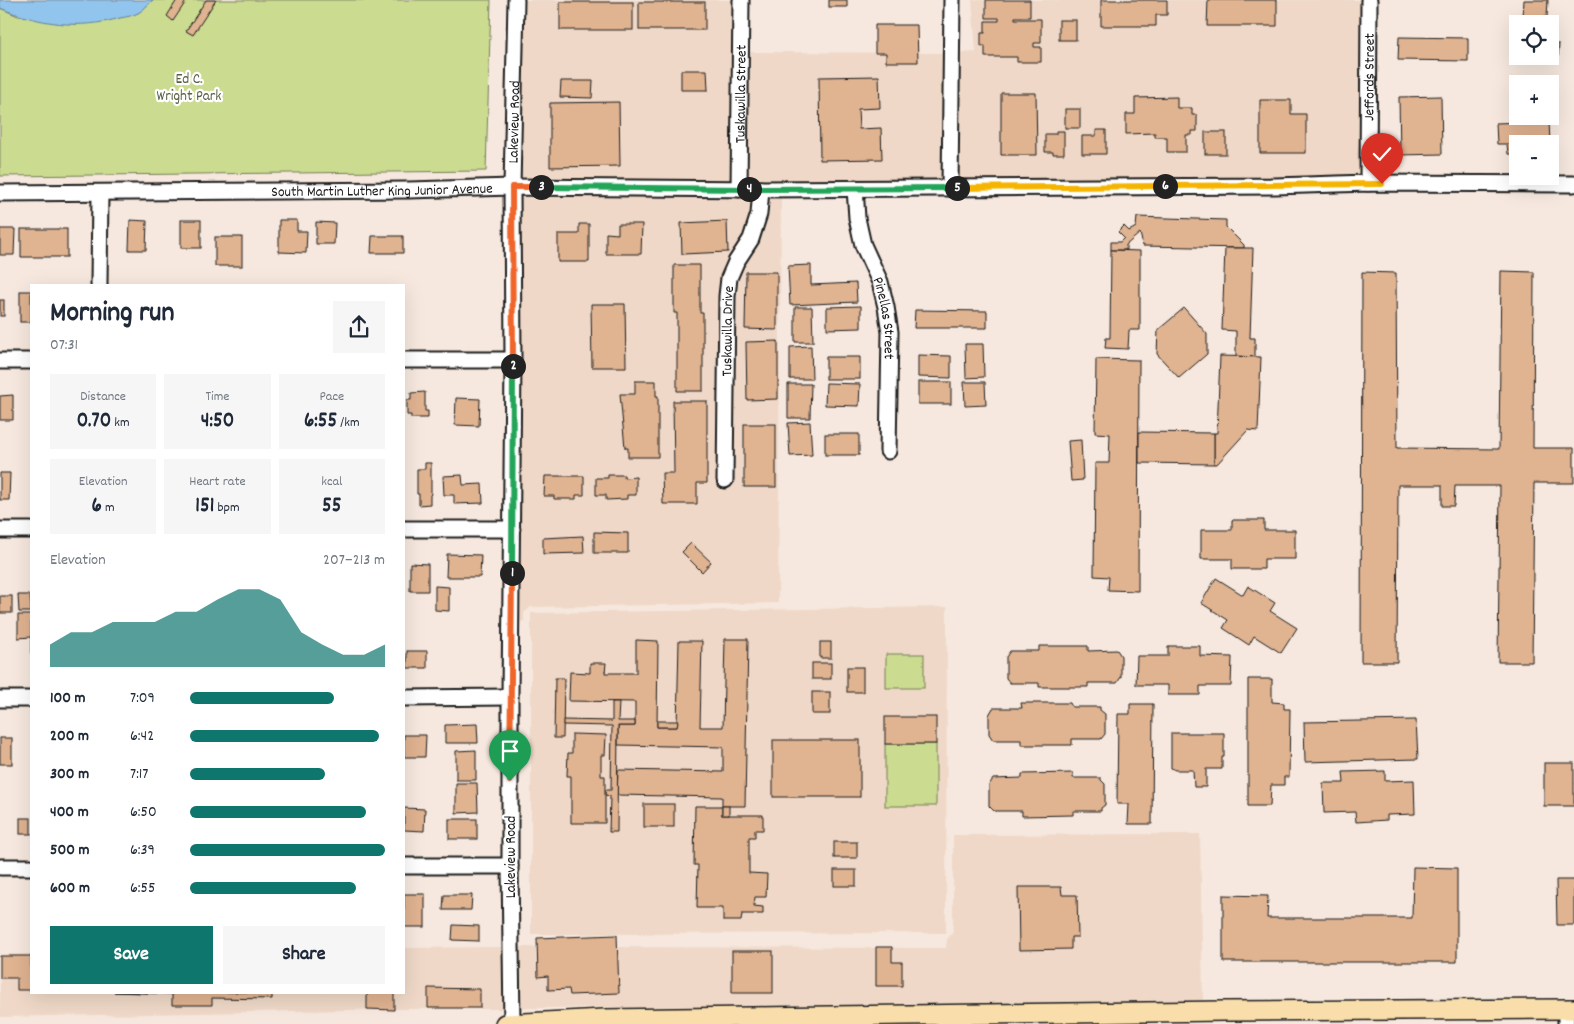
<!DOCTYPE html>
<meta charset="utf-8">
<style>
:root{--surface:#fff;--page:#f6f6f7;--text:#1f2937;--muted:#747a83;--accent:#0f766e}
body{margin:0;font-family:Dekko,sans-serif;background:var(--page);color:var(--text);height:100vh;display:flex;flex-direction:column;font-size:19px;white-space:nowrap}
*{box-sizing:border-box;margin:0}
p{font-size:16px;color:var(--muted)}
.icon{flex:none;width:28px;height:28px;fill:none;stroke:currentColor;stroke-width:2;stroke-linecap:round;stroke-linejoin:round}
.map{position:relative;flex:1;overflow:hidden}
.side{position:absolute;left:30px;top:284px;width:375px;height:710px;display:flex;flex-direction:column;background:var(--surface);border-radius:0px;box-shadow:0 5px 20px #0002}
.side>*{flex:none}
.buttons{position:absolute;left:1509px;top:15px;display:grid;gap:10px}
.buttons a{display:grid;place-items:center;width:50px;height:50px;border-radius:0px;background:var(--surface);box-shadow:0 5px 20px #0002;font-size:25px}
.pin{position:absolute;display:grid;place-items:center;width:42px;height:42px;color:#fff;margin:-51px -21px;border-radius:50% 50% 50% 0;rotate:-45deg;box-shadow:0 0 5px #0007}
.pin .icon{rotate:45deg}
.km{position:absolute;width:25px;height:25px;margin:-12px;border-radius:50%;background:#222;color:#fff;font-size:14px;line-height:25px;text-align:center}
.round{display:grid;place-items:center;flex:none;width:52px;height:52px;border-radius:0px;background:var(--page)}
.summary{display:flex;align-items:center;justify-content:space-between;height:85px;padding:0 20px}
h1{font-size:28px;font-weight:700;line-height:38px}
.metrics{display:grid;grid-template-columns:repeat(3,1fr);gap:8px;height:85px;padding:5px 20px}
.metrics div{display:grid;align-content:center;border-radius:0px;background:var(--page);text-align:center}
.metrics b{font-size:21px;font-weight:700}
.metrics small{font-size:14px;font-weight:400}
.metrics p{font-size:14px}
.chart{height:140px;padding:10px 20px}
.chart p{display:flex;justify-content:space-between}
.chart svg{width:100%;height:90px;margin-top:5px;fill:var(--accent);opacity:.7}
.primary-button{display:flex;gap:10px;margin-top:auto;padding:10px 20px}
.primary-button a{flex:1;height:58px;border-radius:0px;background:var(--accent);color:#fff;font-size:20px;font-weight:700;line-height:58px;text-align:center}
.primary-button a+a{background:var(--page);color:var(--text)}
ul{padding:0 20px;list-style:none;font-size:16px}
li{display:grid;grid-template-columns:80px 60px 1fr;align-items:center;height:38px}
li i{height:12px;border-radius:6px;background:var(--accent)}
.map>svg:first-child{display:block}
</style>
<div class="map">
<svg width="1574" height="1024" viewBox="0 0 1574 1024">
<rect width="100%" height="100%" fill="#f6e8de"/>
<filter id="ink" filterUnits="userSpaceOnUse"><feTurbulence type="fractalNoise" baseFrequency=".02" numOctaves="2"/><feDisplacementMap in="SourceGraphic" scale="10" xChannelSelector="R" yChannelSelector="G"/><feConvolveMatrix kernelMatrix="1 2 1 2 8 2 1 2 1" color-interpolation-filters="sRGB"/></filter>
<g filter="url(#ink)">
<g fill="#efd8c7">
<path d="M524 0H733L731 182 520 180Z"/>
<path d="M972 0H1361L1360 177 958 181 960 53 976 52Z"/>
<path d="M749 52 944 53 942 181 747 182Z"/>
<path d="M520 194 752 196 751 212 743 236 729 259 721 277 719 296 717 486 733 487 735 297 737 280 743 265 758 241 767 216 768 196H781L778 603 531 607 524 613V621L519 622 521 367Z"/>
<path d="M947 607 946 933 531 934V613Z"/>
<path d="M1200 834 1203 1004 1009 1006 520 1008 519 947 946 948 947 939 953 933V835Z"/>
<path d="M503 947 504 1009H391L0 1017V955L31 954V992H404V948Z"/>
</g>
<g fill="#cbdc90" stroke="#747c56">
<path d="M153 0H491L486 171 0 176V8L18 16 138 13Z"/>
<rect x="886" y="654" width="38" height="34"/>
<rect x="885" y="744" width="51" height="62"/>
</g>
<path fill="#91c5ee" stroke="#62819a" d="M0 0H153C148 4 144 10 138 13 133 16 126 17 120 18 80 30 39 24 0 8Z"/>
<g fill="#e0b391" stroke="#1c1c1c">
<path d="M177 0H187L173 21 167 16Z"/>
<path d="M206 0H216L193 35 186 31Z"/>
<rect x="829" y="0" width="18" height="7"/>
<path d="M986 0H1030V17H1015V19H1041V43H1034V47H1041V62H1017V57H985V46H981V33H985V21H999V18H986Z"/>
<path d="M1101 0H1167V15H1156V26H1101Z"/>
<path d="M1208 0H1277V26H1207Z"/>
<path d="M1524 0H1548L1547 17 1523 16Z"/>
<rect x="560" y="2" width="73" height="28"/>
<rect x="639" y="2" width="66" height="28"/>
<rect x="1059" y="20" width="17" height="20"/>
<path d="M875 25H917L918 62H886V53H875Z"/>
<path d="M1399 37 1468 38V61L1398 60Z"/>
<path d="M1550 44H1559L1558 62 1525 61V56H1550Z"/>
<path d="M681 70H707L708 90H681Z"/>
<path d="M879 76 880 108 858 109 859 129 881 128 882 159 820 160 819 77Z"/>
<path d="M561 81H593L592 98 560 97Z"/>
<path d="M1001 93H1036L1037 155H1001Z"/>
<path d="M1441 96 1442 154 1400 155 1399 97Z"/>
<path d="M1177 97V108H1192V115H1197V131H1192V135H1186V152H1167V137H1155V133L1126 134V114H1135V98Z"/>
<path d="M1260 100H1291V114H1306V153H1260Z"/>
<path d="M619 102 620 166 550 167V103Z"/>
<rect x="1065" y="109" width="15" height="19"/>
<path d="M1549 121 1550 144H1518V154H1508L1507 144H1497L1496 123Z"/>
<path d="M1096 130H1106V154H1082V136H1096Z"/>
<path d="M1056 131H1064V154H1053V152H1045V134H1056Z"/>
<rect x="1205" y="132" width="21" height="22"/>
<path d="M1137 217 1226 220V227L1244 245V248L1143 246 1140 233 1126 245V250H1111V242H1120L1124 238 1118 232 1124 226 1129 231 1136 227Z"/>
<path d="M130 220 147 221 146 250H129Z"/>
<rect x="181" y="220" width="20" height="28"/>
<path d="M279 220H297V231H307L306 253 279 252Z"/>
<path d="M727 221 728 252 682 254 681 223Z"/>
<path d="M316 222 335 223 334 244H316Z"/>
<path d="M579 224H589V262H558V234H579Z"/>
<path d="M618 224H642L641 254H606V233L618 234Z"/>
<path d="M0 229H15L14 255H0Z"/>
<rect x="21" y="229" width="46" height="28"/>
<path d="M372 236H403V253H371Z"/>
<rect x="215" y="237" width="27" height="29"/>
<path d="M1225 248H1253L1250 338H1255V357L1236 356V331L1222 330Z"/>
<path d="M1111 250 1140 251V330H1129L1128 349 1105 348 1106 338H1110Z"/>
<path d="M674 265H700V313H703V391H677V313H674Z"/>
<path d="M811 265V285L856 283 857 302 790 305 788 266Z"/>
<path d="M1501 271 1534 272 1533 448H1574V483H1534L1532 662H1498L1500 486H1455L1454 506H1442V485H1398L1397 662H1361L1362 272 1396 273 1397 448 1499 449Z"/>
<path d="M746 272H777V330L745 329Z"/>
<rect x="20" y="291" width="11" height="31"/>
<rect x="0" y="300" width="4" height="16"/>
<path d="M591 304H625L626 367H592Z"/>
<path d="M861 306V328L827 329V307Z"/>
<path d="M795 307H812L813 342H795Z"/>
<path d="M1184 308 1207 334V354L1179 378 1157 354 1158 330Z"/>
<path d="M915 310 987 311V328H914Z"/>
<path d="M778 341V399L747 400 746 342Z"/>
<path d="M965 344H983L984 377 966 378Z"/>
<path d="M811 346 812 379H790V347Z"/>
<path d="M918 355 951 356V378L918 377Z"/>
<path d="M1220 356 1261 357 1258 431 1248 430 1217 464H1214V433H1217Z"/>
<rect x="826" y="357" width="34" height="22"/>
<path d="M1096 359 1139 360 1138 591 1108 590 1109 577 1094 576 1095 463H1109L1110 434 1095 433Z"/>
<path d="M635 381H656V396H658V457H628V448H625L620 394H635Z"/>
<rect x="918" y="382" width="33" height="22"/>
<path d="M964 382H985L986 405 965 406Z"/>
<path d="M826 383 860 384 859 406 825 405Z"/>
<path d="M788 384H811L810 418H788Z"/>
<path d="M425 392V411H428V418H411V415H407V400H411V393Z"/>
<path d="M13 395V420H0V396Z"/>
<path d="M456 398 480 399 479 426 455 425Z"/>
<path d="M673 401H707V483H697V504H663L662 473H674Z"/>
<path d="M810 422 812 455 790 456 788 423Z"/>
<rect x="744" y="424" width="32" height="63"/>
<path d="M1139 432 1214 433V464L1139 463Z"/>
<rect x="825" y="434" width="34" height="21"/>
<path d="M1081 440 1083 480 1071 481 1068 441Z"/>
<path d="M425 463H431V494L430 495V504L419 505V494H417V469H425Z"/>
<path d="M0 473H10L9 500H0Z"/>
<path d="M462 475 463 485 482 484 483 503 454 504V495H444L443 476Z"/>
<path d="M608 475H624V478L636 477V495H627V499L606 500V495H596V478H608Z"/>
<path d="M545 476H584V495H576V499H554V496H544Z"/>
<path d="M1232 520H1264V530H1295V559H1264V569H1232V559H1201V530H1232Z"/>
<path d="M594 532 628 533V553H594Z"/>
<path d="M583 536 584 553 543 554V538Z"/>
<path d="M691 543 711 562 702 572 682 552Z"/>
<path d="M447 554 481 555 480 577H446Z"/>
<path d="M410 563 428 564V591H410Z"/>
<path d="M1216 578 1243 595 1248 586 1275 603 1270 611 1297 628 1281 653 1254 636 1249 645 1223 628 1228 620 1201 603Z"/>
<path d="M435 586 449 587V611L435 610Z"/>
<path d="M18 595H30L31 612H19Z"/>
<rect x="0" y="596" width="12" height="17"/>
<path d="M18 615H31V653V637L18 638Z"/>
<path d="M725 639H748L745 806H722V797L617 795 618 770 723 772V747L618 745V726H635V702L569 701 570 672 590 673V663H606L605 673H636V640L658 641 657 727H677L679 641H702L700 727H723Z"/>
<rect x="820" y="642" width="11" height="16"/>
<path d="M1039 646H1088V651L1117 650 1121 656V677L1117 683H1088V687H1039V683H1010L1006 678V657L1010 651H1039Z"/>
<path d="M1168 646H1200V656L1232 657 1231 686H1200V695H1168V685H1136L1137 656H1168Z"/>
<rect x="407" y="651" width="20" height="17"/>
<rect x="812" y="663" width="19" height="16"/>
<rect x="847" y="667" width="16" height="25"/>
<path d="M555 678H564L563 738H554Z"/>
<path d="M1248 679H1272V702L1284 703V709H1290L1289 777H1284V785H1271L1270 806H1248Z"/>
<rect x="812" y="692" width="18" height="22"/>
<path d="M612 702H619L618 721H635V726H618L617 832H609L610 796 605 795V790H611L612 726 563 725V720L612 721Z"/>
<path d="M1021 703H1070L1072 707H1100V710L1105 714V734L1101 739H1072V745H1021V740H993L989 734V715L993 708H1022Z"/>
<path d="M1130 704H1153L1152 824H1128L1129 804H1117L1118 714H1130Z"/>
<rect x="885" y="717" width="51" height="27"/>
<path d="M1416 720 1418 759 1305 762 1304 722Z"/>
<path d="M657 721H678L677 727H657Z"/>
<path d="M477 724 478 743H445V725Z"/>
<path d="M1171 733H1224V757H1222V769H1206V787H1194L1193 770H1175L1171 768Z"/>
<path d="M572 734 606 735 605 755H601V776H605V823H571V776H567L568 753H572Z"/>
<path d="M404 735H426L425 757H404Z"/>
<rect x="0" y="738" width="12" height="26"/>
<rect x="773" y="740" width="87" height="57"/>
<path d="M476 750V780H456V751Z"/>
<rect x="1544" y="763" width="30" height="43"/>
<path d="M1385 771V781L1414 780 1415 814 1387 815V820L1356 822 1355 812 1324 813 1323 783H1344L1343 772Z"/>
<path d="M1073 773V778H1101V780L1105 784V805L1101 808V811H1073V815L1022 816V811H994L989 806V785L993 779 1022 778V774Z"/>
<path d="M456 783H477L478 812 456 813Z"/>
<rect x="644" y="804" width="30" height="23"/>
<path d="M695 806H722V815H763V830H755V837H749V873L767 874 766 897H755L754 906 763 907V914H742L741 921H723V908H697L698 865H694Z"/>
<rect x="722" y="806" width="7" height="9"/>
<path d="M404 808 425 809 424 831 404 830Z"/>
<rect x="20" y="818" width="11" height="16"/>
<rect x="449" y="819" width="28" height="20"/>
<rect x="834" y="842" width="23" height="16"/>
<path d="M1413 867 1457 868V962H1223V895L1268 896 1267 918H1412Z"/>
<rect x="834" y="870" width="22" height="16"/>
<path d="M1556 880H1574V925H1557Z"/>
<path d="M1018 887H1061L1062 895H1077L1078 937H1071V949L1019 950Z"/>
<rect x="404" y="894" width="21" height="33"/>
<path d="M444 895H472L471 910H443Z"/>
<path d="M453 925 479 926V941L452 940Z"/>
<path d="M617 935 619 993 570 995 569 989 548 990V976L538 977 537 938Z"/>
<path d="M876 947H892V962H902V986H876Z"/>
<rect x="732" y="951" width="41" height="42"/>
<path d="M0 956H31V990H17V978H0Z"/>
<path d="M428 988 480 989V1008H428Z"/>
<path d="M114 992H272V999L212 998V1005H172V994Z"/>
<path d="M367 992H394V1010L367 1009Z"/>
</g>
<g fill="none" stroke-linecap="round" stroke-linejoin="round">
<g stroke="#1c1c1c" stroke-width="19">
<g id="minor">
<path id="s1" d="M1368 183 1369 0"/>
<path id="s2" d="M855 188 857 218 863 245 880 282 886 307 890 332 888 451"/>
<path d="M950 188 952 0"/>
<path id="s3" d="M739 189 741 0"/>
<path id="s4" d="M0 193 409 190 512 187 761 189 1275 186 1368 183 1574 184"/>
<path d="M99 285 100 193"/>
<path d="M404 360H513"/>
<path d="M0 361H31"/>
<path id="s5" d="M725 480 727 296 729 278 736 262 751 239 759 214 761 189"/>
<path d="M404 529H512"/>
<path d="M0 530H31"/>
<path d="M404 698 510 697"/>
<path d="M0 699H31"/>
<path d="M404 866H510"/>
<path d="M0 867H31"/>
<path d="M1566 1009V1024"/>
<path id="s6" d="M512 1024 510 866V697L513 360 512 187 516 0"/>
</g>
</g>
<g stroke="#1c1c1c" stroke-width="22">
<path id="major" d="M505 1024 604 1019 1224 1011 1574 1009"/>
</g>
<use href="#minor" stroke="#fff" stroke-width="15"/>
<use href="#major" stroke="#f9deab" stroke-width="19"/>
</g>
</g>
<g fill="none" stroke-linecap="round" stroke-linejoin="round" filter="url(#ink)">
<g stroke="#fff" stroke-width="10">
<path id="split-1" d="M510 781 512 573"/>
</g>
<g stroke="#fff" stroke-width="10">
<path id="split-2" d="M512 573 513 366"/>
</g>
<g stroke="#fff" stroke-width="10">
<path id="split-3" d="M513 366 512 187H541"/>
</g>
<g stroke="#fff" stroke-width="10">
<path id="split-4" d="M541 187 749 189"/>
</g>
<g stroke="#fff" stroke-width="10">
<path id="split-5" d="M749 189 957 188"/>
</g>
<g stroke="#fff" stroke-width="10">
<path id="split-6" d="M957 188 1165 186"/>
</g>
<g stroke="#fff" stroke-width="10">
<path id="split-7" d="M1165 186 1382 184"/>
</g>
<use href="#split-1" stroke="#f0652b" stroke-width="6"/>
<use href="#split-2" stroke="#22a559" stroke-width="6"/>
<use href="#split-3" stroke="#f0652b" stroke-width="6"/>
<use href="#split-4" stroke="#22a559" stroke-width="6"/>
<use href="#split-5" stroke="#22a559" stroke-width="6"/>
<use href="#split-6" stroke="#f5b400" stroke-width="6"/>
<use href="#split-7" stroke="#f5b400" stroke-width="6"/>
</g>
<g text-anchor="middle" stroke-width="4.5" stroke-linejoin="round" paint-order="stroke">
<g font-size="15" fill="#1c1c1c" stroke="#fff">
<text dy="5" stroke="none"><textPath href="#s1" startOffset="106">Jeffords Street</textPath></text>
<text dy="5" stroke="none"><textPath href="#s3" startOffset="95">Tuskawilla Street</textPath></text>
<text dy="5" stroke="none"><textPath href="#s6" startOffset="902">Lakeview Road</textPath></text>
<text dy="5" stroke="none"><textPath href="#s4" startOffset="382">South Martin Luther King Junior Avenue</textPath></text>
<text dy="5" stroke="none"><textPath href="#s2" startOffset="135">Pinellas Street</textPath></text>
<text dy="5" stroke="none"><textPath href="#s5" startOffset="149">Tuskawilla Drive</textPath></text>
<text transform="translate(510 857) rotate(-90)" y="5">Lakeview Road</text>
</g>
<g font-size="15" fill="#595f45" stroke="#fff">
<text x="189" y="83">Ed C.<tspan x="189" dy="17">Wright Park</tspan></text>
</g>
</g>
</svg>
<div class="buttons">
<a><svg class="icon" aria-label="locate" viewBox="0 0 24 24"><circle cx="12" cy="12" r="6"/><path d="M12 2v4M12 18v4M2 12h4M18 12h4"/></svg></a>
<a>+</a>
<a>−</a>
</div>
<div class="pin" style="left:510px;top:781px;background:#1e9e55"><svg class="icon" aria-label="arrive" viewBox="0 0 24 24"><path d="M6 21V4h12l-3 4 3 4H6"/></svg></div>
<div class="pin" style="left:1382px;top:184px;background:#d93025"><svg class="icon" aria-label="check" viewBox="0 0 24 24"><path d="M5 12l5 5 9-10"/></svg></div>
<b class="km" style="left:512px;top:573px">1</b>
<b class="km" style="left:513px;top:366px">2</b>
<b class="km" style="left:541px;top:187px">3</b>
<b class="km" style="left:749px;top:189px">4</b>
<b class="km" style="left:957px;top:188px">5</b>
<b class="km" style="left:1165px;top:186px">6</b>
<section class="side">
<div class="summary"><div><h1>Morning run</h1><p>07:31</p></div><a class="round"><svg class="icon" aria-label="share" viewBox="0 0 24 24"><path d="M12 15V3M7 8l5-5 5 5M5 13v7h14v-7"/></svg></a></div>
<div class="metrics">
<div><p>Distance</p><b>0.70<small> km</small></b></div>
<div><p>Time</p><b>4:50</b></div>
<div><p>Pace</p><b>6:55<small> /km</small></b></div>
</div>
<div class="metrics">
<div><p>Elevation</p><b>6<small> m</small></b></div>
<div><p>Heart rate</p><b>151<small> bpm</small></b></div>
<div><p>kcal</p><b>55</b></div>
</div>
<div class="chart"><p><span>Elevation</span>207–213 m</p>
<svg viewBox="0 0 160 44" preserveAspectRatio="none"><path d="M0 44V33L10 27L20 27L30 22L40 22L50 22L60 17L70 17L80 11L90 6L100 6L110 11L120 27L130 33L140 38L150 38L160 33V44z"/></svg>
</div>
<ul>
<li><b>100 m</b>7:09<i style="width:74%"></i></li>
<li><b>200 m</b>6:42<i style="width:97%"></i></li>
<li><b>300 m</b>7:17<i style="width:69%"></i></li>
<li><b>400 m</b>6:50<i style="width:90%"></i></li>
<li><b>500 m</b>6:39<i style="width:100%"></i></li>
<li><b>600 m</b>6:55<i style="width:85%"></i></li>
</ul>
<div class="primary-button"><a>Save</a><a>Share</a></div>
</section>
</div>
